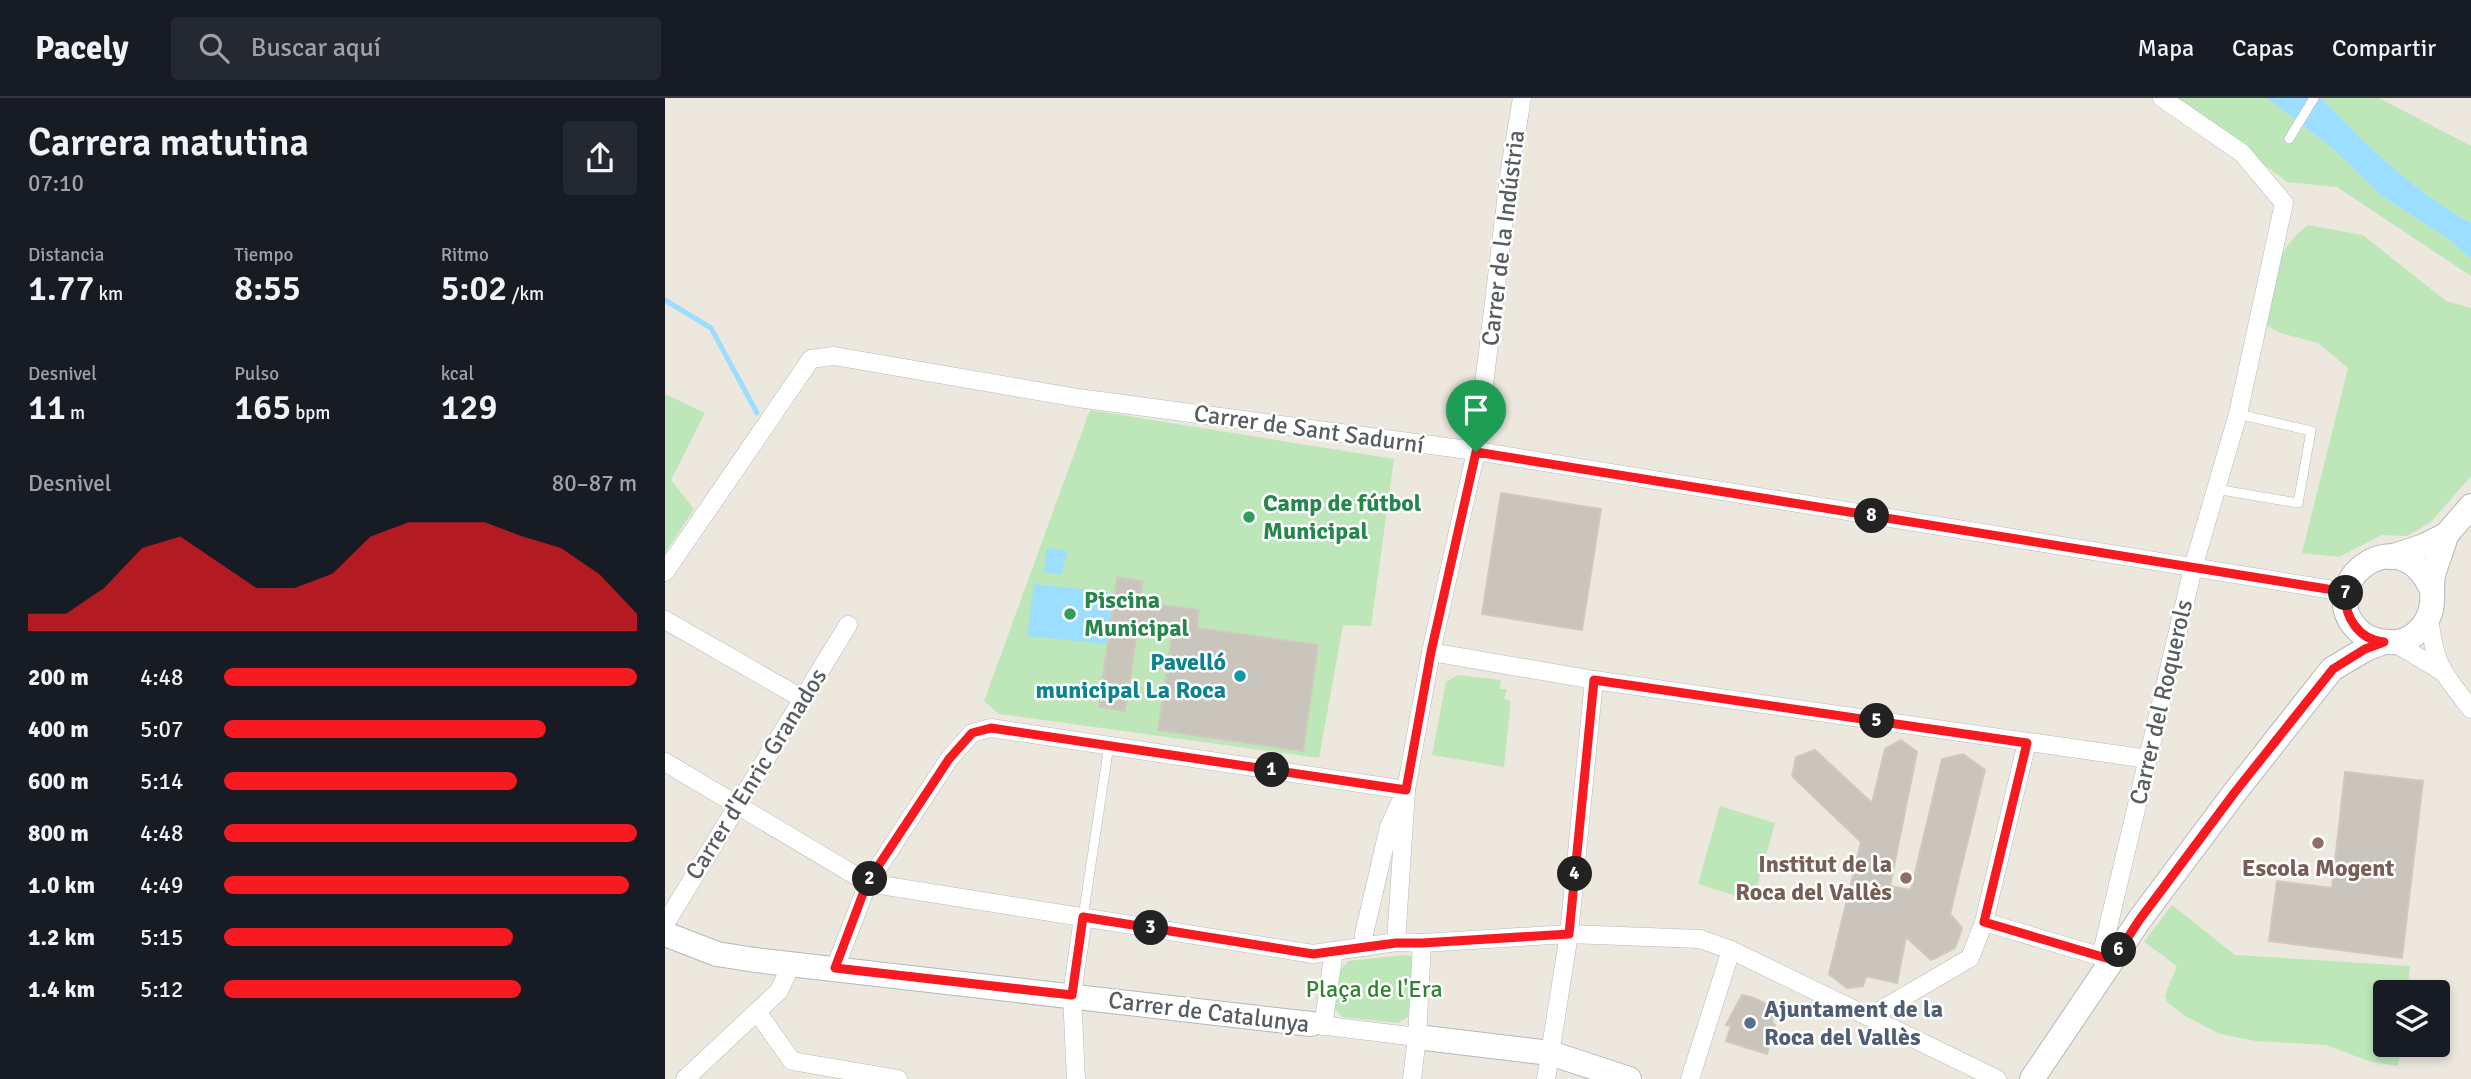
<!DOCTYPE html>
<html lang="es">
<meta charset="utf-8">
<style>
:root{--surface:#171b24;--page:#242831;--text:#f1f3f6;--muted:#9ea1a6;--line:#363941;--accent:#f71a20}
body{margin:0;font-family:Signika,sans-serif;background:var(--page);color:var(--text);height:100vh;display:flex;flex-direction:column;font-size:26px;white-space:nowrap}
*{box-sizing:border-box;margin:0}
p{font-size:23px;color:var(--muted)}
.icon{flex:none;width:38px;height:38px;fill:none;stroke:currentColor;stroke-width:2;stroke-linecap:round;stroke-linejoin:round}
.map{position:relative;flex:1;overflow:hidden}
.sheet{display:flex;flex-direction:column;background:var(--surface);width:665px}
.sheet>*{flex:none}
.buttons{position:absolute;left:1708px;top:882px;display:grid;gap:14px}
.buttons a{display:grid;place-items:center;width:77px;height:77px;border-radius:7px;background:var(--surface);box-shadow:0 4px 10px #0003;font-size:35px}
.pin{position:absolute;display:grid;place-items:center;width:60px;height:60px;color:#fff;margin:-72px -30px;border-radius:50% 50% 50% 0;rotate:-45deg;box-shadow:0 0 7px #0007}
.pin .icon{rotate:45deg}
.km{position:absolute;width:35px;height:35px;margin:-18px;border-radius:50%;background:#222;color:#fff;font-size:19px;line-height:35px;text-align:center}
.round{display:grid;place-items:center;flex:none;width:74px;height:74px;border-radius:7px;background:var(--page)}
.summary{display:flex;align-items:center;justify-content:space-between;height:119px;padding:0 28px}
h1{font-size:38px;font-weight:600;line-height:52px}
.metrics{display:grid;grid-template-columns:repeat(3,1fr);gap:10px;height:119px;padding:7px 28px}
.metrics div{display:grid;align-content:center}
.metrics b{font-size:35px;font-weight:600}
.metrics small{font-size:19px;font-weight:400}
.metrics p{font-size:19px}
.chart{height:196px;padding:14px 28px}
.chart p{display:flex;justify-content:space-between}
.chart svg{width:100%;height:126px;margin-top:7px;fill:var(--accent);opacity:.7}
ul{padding:0 28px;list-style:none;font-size:23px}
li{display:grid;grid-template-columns:112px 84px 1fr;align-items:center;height:52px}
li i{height:18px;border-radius:9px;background:var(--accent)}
header{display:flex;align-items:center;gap:42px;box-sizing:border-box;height:98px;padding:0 35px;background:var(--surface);border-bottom:2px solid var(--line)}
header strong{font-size:33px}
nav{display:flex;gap:38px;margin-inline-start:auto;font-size:24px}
.search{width:490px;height:63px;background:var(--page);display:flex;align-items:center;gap:18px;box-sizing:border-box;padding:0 24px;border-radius:7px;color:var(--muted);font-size:26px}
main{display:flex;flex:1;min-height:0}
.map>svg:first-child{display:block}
</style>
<header>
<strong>Pacely</strong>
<div class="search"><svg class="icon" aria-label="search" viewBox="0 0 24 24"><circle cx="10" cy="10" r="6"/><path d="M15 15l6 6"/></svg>Buscar aquí</div>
<nav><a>Mapa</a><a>Capas</a><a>Compartir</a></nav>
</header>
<main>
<section class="sheet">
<div class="summary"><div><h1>Carrera matutina</h1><p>07:10</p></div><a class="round"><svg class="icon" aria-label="share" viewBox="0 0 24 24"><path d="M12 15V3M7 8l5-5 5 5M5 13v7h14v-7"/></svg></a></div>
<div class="metrics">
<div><p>Distancia</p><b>1.77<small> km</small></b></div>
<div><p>Tiempo</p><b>8:55</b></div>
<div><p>Ritmo</p><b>5:02<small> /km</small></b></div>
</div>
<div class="metrics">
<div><p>Desnivel</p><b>11<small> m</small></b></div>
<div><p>Pulso</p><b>165<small> bpm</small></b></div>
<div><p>kcal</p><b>129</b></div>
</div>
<div class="chart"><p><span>Desnivel</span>80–87 m</p>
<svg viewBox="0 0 160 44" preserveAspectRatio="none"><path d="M0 44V38L10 38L20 29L30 15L40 11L50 20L60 29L70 29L80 24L90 11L100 6L110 6L120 6L130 11L140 15L150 24L160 38V44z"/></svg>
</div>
<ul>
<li><b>200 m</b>4:48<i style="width:100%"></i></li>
<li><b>400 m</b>5:07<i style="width:78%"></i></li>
<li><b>600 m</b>5:14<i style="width:71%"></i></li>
<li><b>800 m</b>4:48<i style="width:100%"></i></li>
<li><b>1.0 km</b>4:49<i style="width:98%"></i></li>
<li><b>1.2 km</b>5:15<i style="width:70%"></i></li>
<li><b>1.4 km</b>5:12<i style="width:72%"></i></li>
</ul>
</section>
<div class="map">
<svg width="1806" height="981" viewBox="0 0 1806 981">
<rect width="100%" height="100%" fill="#ede8de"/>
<g fill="#bde7b8">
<path d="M1511 0H1602L1668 51 1718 99 1785 142 1806 161V178L1672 89 1622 84Z"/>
<path d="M1655 0H1714L1806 48V125C1767 104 1730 73 1697 42 1683 29 1670 13 1655 0Z"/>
<path d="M1643 127 1698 137 1781 203 1806 210V378L1766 424 1742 438 1717 437 1674 459 1637 455 1683 270 1653 245 1615 235 1601 227 1617 155 1631 137Z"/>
<path d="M0 296 40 315 6 382 29 411 0 455Z"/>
<path d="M425 312 729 361 706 528 678 527 654 660 334 616 319 603Z"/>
<path d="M793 577 836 582 835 591H842L839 601 846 603 839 669 767 657 781 584Z"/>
<path d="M1055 708 1110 725 1088 803 1033 786Z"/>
<path d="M1507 807 1570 857 1745 868 1742 894H1720V947H1736L1733 968 1703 963 1661 947 1591 943 1555 936 1520 918 1502 904 1500 897 1512 868 1479 844Z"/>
<path d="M741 857 746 858 749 862 743 919 733 925 677 919 669 910 674 874 683 863Z"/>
</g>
<g fill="#9cdeff">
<path d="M1602 0H1655C1670 13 1683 28 1697 42 1730 73 1767 104 1806 125V161L1785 142 1718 99 1668 51Z"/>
<path d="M382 450 402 453 397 477 379 474Z"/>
<path d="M369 486 450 495 441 546 362 538Z"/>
</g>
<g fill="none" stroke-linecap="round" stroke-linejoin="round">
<path stroke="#9cdeff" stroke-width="5" d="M0 202 46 230 92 315"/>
</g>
<g fill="#c9c5bd" stroke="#d1c9bc" stroke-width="2">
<path d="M836 395 936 411 917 532 817 516Z"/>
<path d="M452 479 478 483 475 504 534 512 532 530 653 547 638 653 493 632 508 532 473 527 460 613 434 609Z"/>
<path d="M1236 642 1252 654 1225 788 1246 792 1277 661 1298 656 1320 672 1285 816 1297 830 1290 850 1266 862 1241 839 1232 885 1201 878 1198 888 1182 890 1164 876 1196 744 1127 678 1131 659 1150 652 1207 705 1220 651Z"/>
<path d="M1680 674 1758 683 1737 860 1604 843 1612 783 1667 790Z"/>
<path d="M1077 897 1089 900 1110 910 1107 924 1110 927 1102 956 1061 943 1066 928 1061 927Z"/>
</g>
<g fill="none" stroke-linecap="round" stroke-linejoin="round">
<g stroke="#b5b8bd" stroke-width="10">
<g id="lane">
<path d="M1624 41 1649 0"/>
<path d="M1550 391 1633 405 1646 333 1573 316"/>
<path d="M418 819 444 647"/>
</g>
</g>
<g stroke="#b5b8bd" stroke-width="19">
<g id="street">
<path d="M0 474 146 261 169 258 413 300 811 353 1681 494"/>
<path d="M1764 518C1769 566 1777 574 1806 611"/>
<path d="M0 522 138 601"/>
<path d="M1730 545 1778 574"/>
<path d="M766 554 929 582 1483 661"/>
<path d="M0 664 203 785 648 856 731 844 757 845 904 836 1035 841 1066 852 1332 981"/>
<path d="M1319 824 1448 862"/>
<path d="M0 826 183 527"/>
<path d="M731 844 741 692 766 554 811 353 845 71 857 0"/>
<path d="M699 849V836L724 729 737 701"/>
<path d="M1436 859 1528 470 1573 316 1619 105 1577 55 1497 0"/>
<path d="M170 870 203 785 284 661 307 635 326 630 741 692"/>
<path d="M92 914 127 963 233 981"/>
<path d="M1204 919 1305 860 1319 824 1362 644"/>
<path d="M646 926 752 939"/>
<path d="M658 928 669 853"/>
<path d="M20 981 114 893 127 865"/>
<path d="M411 981 407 897 418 819"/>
<path d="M747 981 752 939 757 845"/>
<path d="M881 981 904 836 929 582"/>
<path d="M1025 981 1066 852"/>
</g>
</g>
<g stroke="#b3b8bd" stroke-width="26">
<g id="secondary">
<path d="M1726 459 1759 448 1781 437 1806 408"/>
<path d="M1766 490C1732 416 1645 489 1695 534 1704 542 1714 544 1725 544 1747 546 1766 525 1767 504 1768 495 1766 487 1768 478 1771 464 1778 451 1781 437"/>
<path d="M0 836 52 856 90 862 646 926"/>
<path d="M752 939 885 955 964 981"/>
<path d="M1367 981 1475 821 1570 694 1667 571 1701 551 1719 544"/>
</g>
</g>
<use href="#lane" stroke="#fff" stroke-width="9"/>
<use href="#street" stroke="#fff" stroke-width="18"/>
<use href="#secondary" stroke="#fff" stroke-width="24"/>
</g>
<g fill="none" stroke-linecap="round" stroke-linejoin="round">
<g stroke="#fff" stroke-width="14">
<path id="route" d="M811 354 1681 494C1678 518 1694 542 1719 544L1700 551 1668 571 1570 694 1475 821 1448 862 1319 824 1362 645 929 582 904 836 757 845H731L648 856 418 819 407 897 170 870 202 785 284 661 307 635 326 630 741 692 766 554Z"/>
</g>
<use href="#route" stroke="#f71a20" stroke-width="9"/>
</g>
<g fill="#2e9e5b" stroke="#fff" stroke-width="2.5">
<circle cx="584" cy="419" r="7"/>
<circle cx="405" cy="516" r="7"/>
</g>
<circle fill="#0f9aa8" stroke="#fff" stroke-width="2.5" cx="575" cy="578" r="7"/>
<g fill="#8d6e63" stroke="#fff" stroke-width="2.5">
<circle cx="1653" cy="745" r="7"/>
<circle cx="1241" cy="780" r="7"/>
</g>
<circle fill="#5c6f8a" stroke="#fff" stroke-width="2.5" cx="1085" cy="925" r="7"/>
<g text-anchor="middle" stroke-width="5" stroke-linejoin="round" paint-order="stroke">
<g font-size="24" fill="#585d61" stroke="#fff">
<text transform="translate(838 140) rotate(-83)" y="8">Carrer de la Indústria</text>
<text transform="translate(644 331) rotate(8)" y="8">Carrer de Sant Sadurní</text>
<text transform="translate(1496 604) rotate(-77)" y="8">Carrer del Roquerols</text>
<text transform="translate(91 676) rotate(-58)" y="8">Carrer d'Enric Granados</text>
<text transform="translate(544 914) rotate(7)" y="8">Carrer de Catalunya</text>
</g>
<g font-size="24" font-weight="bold" fill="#27864d" stroke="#fff" text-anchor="start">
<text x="598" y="413">Camp de fútbol<tspan x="598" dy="28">Municipal</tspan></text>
<text x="419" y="510">Piscina<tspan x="419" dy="28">Municipal</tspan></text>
</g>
<g font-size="24" font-weight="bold" fill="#0d838f" stroke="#fff" text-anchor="end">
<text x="561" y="572">Pavelló<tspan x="561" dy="28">municipal La Roca</tspan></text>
</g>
<g font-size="24" font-weight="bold" fill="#785e54" stroke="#fff" text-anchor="end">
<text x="1227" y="774">Institut de la<tspan x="1227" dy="28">Roca del Vallès</tspan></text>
<text x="1653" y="778" text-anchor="middle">Escola Mogent</text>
</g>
<g font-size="24" fill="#32842d" stroke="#fff">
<text x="709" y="899">Plaça de l'Era</text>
</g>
<g font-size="24" font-weight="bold" fill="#4e5e75" stroke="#fff" text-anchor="start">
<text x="1099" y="919">Ajuntament de la<tspan x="1099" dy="28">Roca del Vallès</tspan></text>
</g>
</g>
</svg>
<div class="buttons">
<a><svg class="icon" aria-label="layers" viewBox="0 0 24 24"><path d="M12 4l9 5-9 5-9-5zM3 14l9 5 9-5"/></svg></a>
</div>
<div class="pin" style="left:811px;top:354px;background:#1e9e55"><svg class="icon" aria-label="arrive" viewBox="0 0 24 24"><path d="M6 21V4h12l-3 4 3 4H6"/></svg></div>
<b class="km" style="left:607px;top:672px">1</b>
<b class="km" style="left:205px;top:781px">2</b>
<b class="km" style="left:486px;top:830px">3</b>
<b class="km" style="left:910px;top:776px">4</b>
<b class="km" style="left:1212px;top:623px">5</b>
<b class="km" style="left:1454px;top:852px">6</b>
<b class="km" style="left:1681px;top:495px">7</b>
<b class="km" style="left:1207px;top:418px">8</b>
</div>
</main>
